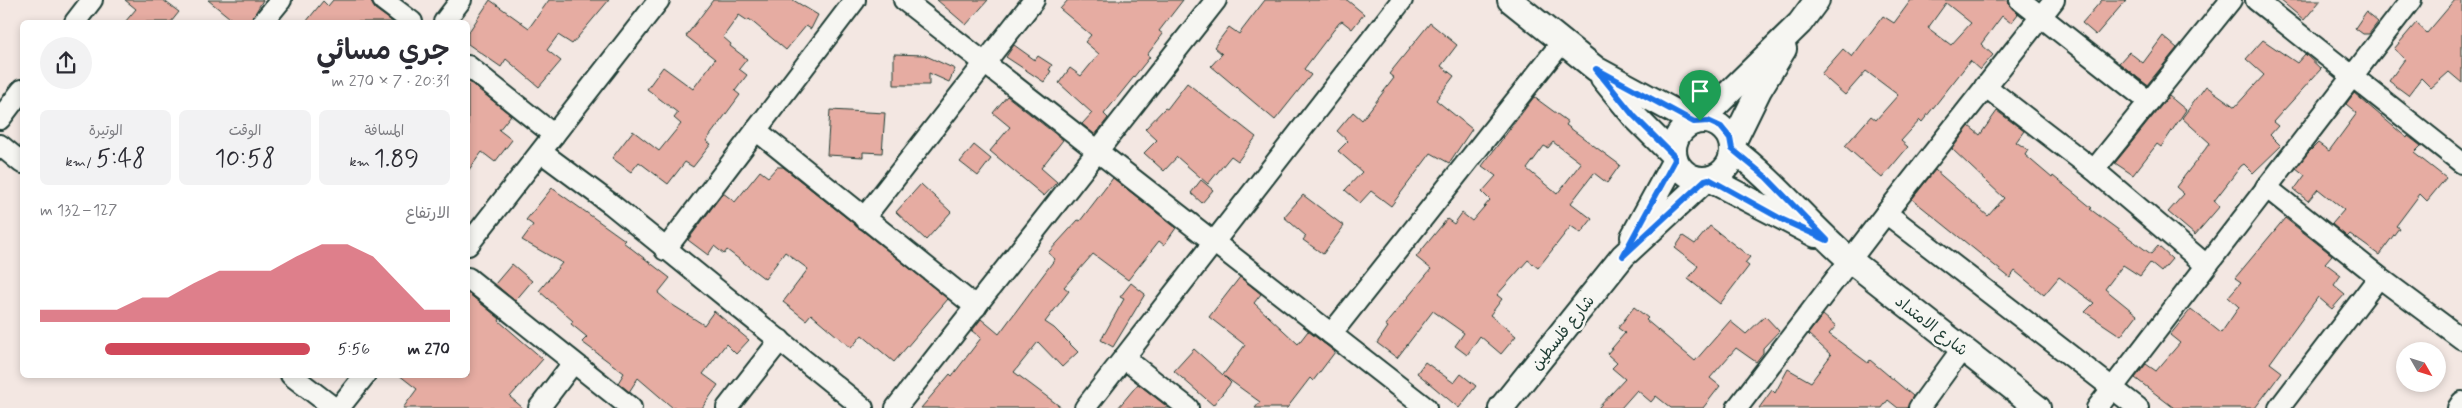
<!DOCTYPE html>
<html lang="ar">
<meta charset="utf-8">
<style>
:root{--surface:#fff;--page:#f2f2f3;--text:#2b2b33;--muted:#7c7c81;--accent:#d1495b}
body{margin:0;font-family:Mynerve,"Playpen Sans Arabic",sans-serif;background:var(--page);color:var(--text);direction:rtl;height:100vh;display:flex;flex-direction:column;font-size:19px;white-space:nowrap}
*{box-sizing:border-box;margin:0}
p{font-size:16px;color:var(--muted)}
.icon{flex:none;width:28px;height:28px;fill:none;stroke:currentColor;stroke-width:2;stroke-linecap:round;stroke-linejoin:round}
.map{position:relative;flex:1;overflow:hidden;direction:ltr}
.drawer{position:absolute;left:20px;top:20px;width:450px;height:358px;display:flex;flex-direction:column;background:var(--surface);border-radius:8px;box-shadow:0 2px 8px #0003;direction:rtl}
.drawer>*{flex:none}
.needle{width:32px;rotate:129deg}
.buttons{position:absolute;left:2396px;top:342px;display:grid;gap:10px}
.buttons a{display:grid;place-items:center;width:50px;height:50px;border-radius:50%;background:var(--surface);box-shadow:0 2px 8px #0003;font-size:25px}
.pin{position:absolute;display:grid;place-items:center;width:42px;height:42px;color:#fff;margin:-51px -21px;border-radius:50% 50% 50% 0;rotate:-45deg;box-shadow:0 0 5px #0007}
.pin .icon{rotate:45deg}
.round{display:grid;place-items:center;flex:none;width:52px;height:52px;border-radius:26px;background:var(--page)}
.head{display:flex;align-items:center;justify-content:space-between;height:85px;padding:0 20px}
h1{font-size:28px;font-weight:600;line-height:38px}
.figures{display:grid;grid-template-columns:repeat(3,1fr);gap:8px;height:85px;padding:5px 20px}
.figures div{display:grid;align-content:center;border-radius:8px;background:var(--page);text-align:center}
.figures b{font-size:25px;font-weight:600}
.figures small{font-size:14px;font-weight:400}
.figures p{font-size:14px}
.chart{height:140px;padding:10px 20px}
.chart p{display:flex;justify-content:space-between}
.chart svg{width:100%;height:90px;margin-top:5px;fill:var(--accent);opacity:.7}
ul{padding:0 20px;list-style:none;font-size:16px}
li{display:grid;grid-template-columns:80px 60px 1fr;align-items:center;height:38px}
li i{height:12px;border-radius:6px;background:var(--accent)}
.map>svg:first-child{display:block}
</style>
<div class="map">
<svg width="2462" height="408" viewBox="0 0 2462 408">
<rect width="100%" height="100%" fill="#f3e7e2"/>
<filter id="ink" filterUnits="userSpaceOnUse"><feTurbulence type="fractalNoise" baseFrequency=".02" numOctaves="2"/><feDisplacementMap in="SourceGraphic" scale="10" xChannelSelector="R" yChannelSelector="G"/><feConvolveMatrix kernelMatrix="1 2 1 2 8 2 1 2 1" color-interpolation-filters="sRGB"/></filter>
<g filter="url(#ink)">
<g fill="#e6aca2" stroke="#1f3d34" fill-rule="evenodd">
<path d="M125 0H163L179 12 171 22H125L136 9Z"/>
<path d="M208 0H263L250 22H235Z"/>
<path d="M333 0H371L375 9 393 22H306L323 1 328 6Z"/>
<path d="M490 0 529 28 549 0H609L572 44 558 35 547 50 561 61 539 87 506 59 501 67 468 44V33Z"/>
<path d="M713 0H793L818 15 811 29 806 26 786 50 749 19 748 21 739 15 723 37 731 44 730 46 747 59 739 69 747 75 735 91 740 95 706 141 711 144 693 167 685 162 668 184 639 162 631 172 612 158 633 131 659 151 681 124 674 118 678 113 647 89 663 67 693 89 715 59 686 36Z"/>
<path d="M937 0H988L966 25Z"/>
<path d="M1068 0H1183L1159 31 1163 34 1147 55 1150 57 1104 114 1108 118 1095 135 1082 124 1092 113 1059 83 1070 68 1081 76 1099 54 1085 42 1091 35 1060 9Z"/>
<path d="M1265 0H1347L1364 14 1352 29 1342 21 1339 23 1304 69 1311 75 1275 120 1211 66 1222 54 1214 47 1229 27 1239 34Z"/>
<path d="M1911 0H2008L2009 5 2018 14 2011 23 2002 16 1981 44 1993 55 1980 70 1970 61 1922 122 1920 120 1901 141 1908 147 1882 178 1845 146 1871 116 1876 120 1898 95 1866 71 1845 95 1821 74 1843 49 1852 57 1883 16 1894 23ZM1946 3 1971 23 1951 45 1928 28Z"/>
<path d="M2102 0H2126L2096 35 2082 23Z"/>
<path d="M2280 0H2321L2304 20Z"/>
<path d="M2455 0H2462V83L2449 72 2431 88 2421 78 2408 95 2389 81 2405 59 2394 49 2416 23 2427 33Z"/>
<path d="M2366 12 2378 22 2369 34H2363L2355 28Z"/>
<path d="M1430 23 1457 45 1441 66 1454 76 1436 100 1472 129 1449 163 1431 153 1391 206 1371 191 1360 203 1345 190 1362 172 1338 151 1348 141 1337 131 1353 112 1362 120 1394 78 1389 74Z"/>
<path d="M2163 36 2177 48 2147 85 2119 63 2129 52 2143 63Z"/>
<path d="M2263 40 2297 63 2305 54 2321 69 2273 122 2278 126 2270 135 2281 146 2253 173 2244 164 2241 166 2214 201 2220 206 2195 235 2168 212 2184 194 2176 187 2210 143 2182 118 2206 86 2235 107 2264 75 2246 59Z"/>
<path d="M1014 45 1035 60 1038 56 1052 65 1049 70 1051 71 1044 82 1006 57Z"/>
<path d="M894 54 924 55 955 69 949 82 929 73V85H894Z"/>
<path d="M468 81 511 115 499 130 512 140 495 162 482 152 468 171Z"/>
<path d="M1187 83 1256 137 1238 161 1231 156 1208 184 1177 157 1164 171 1144 153 1157 140 1145 129 1165 108 1167 109Z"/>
<path d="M2354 93 2407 138 2408 136 2421 146 2414 153 2446 178 2427 201 2420 194 2396 226 2399 228 2379 255 2350 234 2347 237 2332 224 2344 210 2318 189 2308 201 2294 190 2305 175 2296 168 2307 154 2318 143 2329 151 2357 113 2346 104Z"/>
<path d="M1007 96 1063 140 1041 168 1057 182 1044 196 990 151 1010 127 993 113Z"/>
<path d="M2169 96 2186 110 2161 147 2157 144 2133 175 2115 163Z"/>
<path d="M1534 97 1568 122 1566 125 1620 165 1607 183 1594 173 1571 203 1592 219 1581 233 1571 226 1538 268 1528 260 1497 295 1502 299 1490 315 1516 336 1501 354 1480 336 1467 355 1455 346 1464 333 1433 311 1397 358 1377 343 1388 327 1385 325 1431 269 1416 257 1447 219 1454 224 1462 213 1472 221 1490 200 1482 192 1496 176 1482 166ZM1553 142 1581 163 1557 194 1527 169 1544 146 1548 148Z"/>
<path d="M830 110 885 113 882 153 863 152V157L827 155Z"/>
<path d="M1997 111 2024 131 2016 142 2028 150 2025 155 2052 178 2053 176 2092 208 2090 209 2151 254 2158 246 2172 259 2161 272 2150 263 2140 276 2123 265 2105 289 2137 315 2121 336 2085 312 2094 303 2059 277 2044 295 2015 271 2010 278 1912 199 1935 170 1988 216 2004 198 1952 149 1969 126 1980 135Z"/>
<path d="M974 145 991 159 978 176 960 162Z"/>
<path d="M777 167H783L948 299 894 362 862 335 851 348 811 314 806 320 783 302 808 269 785 252 765 279 727 250 724 254 714 246 708 255 688 240 723 193 735 202 760 171 768 177Z"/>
<path d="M1113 178 1176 228 1164 245 1159 241 1128 280 1093 254 1064 287 1069 291 1045 322 1054 328 1078 352 1062 367 1038 342 1014 372 1062 408H921L950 374 952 376 981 338 972 331 981 319 999 334 1055 259 1048 253 1078 220 1080 221Z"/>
<path d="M1201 180 1213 190 1202 203 1191 193Z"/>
<path d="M921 184 951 212 926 240 896 212Z"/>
<path d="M552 188 625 240 623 242 670 278 658 293 671 304 704 325 714 311 749 340 736 354 726 344 703 374 718 385 702 408H673L638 378 629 392 618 383 624 373 582 342 587 337 571 324 573 321 539 291 562 263 522 240 533 225 526 220Z"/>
<path d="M1303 195 1344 226 1323 254 1303 240 1306 236 1284 217Z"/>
<path d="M2285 218 2332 255 2325 263 2341 275 2334 285 2345 294 2332 309 2318 297 2270 363 2282 372 2255 408H2174L2135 378 2146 364 2156 371 2180 343 2170 335 2191 309 2221 333 2239 307 2228 297 2241 282 2235 278Z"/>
<path d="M1710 226 1750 257 1745 263 1749 266 1720 304 1688 279 1698 266 1675 248 1683 236 1695 244Z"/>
<path d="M512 264 532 281 515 301 495 284Z"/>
<path d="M1240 277 1261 294 1254 303 1298 344 1308 331 1335 352 1313 381 1310 378 1287 408H1255L1260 402 1224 376 1231 383 1213 405 1174 371 1194 349 1223 375 1245 345 1209 317Z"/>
<path d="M1131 283 1145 294 1113 347 1101 340 1124 299 1120 297Z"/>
<path d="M468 293 500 319 499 321 543 359 510 397 523 408H403L417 389 399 375H468Z"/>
<path d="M1634 307 1648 318 1646 320 1695 361 1730 321 1746 334 1765 316 1779 331 1763 348V353L1756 362 1736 348 1710 378 1720 386 1703 408H1671L1656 396 1651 402 1637 390 1621 408H1598L1625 379 1612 368 1617 363 1607 354 1625 333 1618 328Z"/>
<path d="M1823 315 1836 326 1829 334 1868 363 1870 360 1913 396 1907 408H1898L1888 400 1882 408H1759L1772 390 1775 393 1788 369 1811 382 1831 355 1808 334Z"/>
<path d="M1425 362 1454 383 1461 374 1476 386 1459 408 1417 373Z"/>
<path d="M1138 384 1169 408H1118Z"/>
</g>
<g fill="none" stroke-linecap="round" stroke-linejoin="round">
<g stroke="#1f3d34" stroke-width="24">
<g id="minor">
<path d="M383 0 412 22"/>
<path d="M904 0 1426 408"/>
<path d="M2020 0 2148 101"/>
<path d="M2256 0 2462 163"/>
<path d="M75 22 92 0"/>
<path d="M263 22 281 0"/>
<path d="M444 22 461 0"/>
<path d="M468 66 554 135"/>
<path d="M1985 86 2094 170 2206 265"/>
<path d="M0 119 22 90"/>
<path d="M756 130 976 307"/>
<path d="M0 145 22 163"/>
<path d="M541 152 611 204 863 408"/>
<path d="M2094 170 2231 0"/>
<path d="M2266 187 2379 277 2462 339"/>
<path d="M1886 213 2054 0"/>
<path d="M864 218 1034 0"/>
<path d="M468 245 659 0"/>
<path d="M665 250 855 0"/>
<path d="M468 278 631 408"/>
<path d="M1331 334 1563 41"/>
<path d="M1124 358 1188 408"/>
<path d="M291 375 334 408"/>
<path d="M339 408 365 375"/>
<path d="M539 408 573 363"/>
<path d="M727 408 780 340"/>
<path d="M896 408 1216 0"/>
<path d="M1085 408 1402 0"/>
<path d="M1737 408 1886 213 2138 408"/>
<path d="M1919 408 1962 349"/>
<path d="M2097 408 2411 0"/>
<path d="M2279 408 2379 277"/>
<path d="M2458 408 2462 402"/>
</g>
</g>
<g stroke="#1f3d34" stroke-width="28">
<g id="tertiary">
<path d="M1510 0 1596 69 1694 122"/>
<path d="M1603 78 1634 116 1674 156"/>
<circle cx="1703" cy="150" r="29"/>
<path d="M1700 121 1800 23 1817 0"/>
<path d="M1732 145 1759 90 1784 49"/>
<path d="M1732 149C1776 182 1809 225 1850 260L2038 408"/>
<path d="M1709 179 1816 235"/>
<path d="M1633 237 1675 160"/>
<path d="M1501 408 1623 256 1705 180"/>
</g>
</g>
<use href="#minor" stroke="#f6f6f2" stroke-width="20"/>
<use href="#tertiary" stroke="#f6f6f2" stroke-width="24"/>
</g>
</g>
<g fill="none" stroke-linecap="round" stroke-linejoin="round" filter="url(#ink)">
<g stroke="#fff" stroke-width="10">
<path id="route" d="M1596 69 1694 122 1708 121 1721 127 1730 138 1732 149 1766 177 1827 240 1783 220 1709 179 1705 180 1623 256 1675 160 1674 156 1634 116Z"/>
</g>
<use href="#route" stroke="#1a73e8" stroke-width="6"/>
</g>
<g text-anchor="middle" stroke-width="5" stroke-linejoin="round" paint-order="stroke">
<g font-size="16" fill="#1f3d34" stroke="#f6f6f2">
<text transform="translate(1932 325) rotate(38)" y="6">شارع الامتداد</text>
<text transform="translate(1562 332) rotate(-51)" y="6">شارع فلسطين</text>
</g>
</g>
</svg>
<div class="buttons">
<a><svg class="needle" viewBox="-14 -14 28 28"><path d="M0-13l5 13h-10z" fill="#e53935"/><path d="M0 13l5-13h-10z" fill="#7c7c81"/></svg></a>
</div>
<div class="pin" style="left:1700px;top:121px;background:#1e9e55"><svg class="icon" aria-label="arrive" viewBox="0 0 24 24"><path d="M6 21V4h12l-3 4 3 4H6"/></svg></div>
<section class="drawer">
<div class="head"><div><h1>جري مسائي</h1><p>20:31 · 7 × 270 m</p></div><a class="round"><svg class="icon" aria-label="share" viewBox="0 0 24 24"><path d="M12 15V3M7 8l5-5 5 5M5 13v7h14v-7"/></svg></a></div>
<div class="figures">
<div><p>المسافة</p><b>1.89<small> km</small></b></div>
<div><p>الوقت</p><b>10:58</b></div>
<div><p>الوتيرة</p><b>5:48<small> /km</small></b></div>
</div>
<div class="chart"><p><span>الارتفاع</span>127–132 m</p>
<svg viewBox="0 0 160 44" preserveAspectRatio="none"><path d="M0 44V38L10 38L20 38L30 38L40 32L50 32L60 25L70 19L80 19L90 19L100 12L110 6L120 6L130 12L140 25L150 38L160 38V44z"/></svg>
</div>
<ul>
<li><b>270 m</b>5:56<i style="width:76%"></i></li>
</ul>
</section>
</div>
